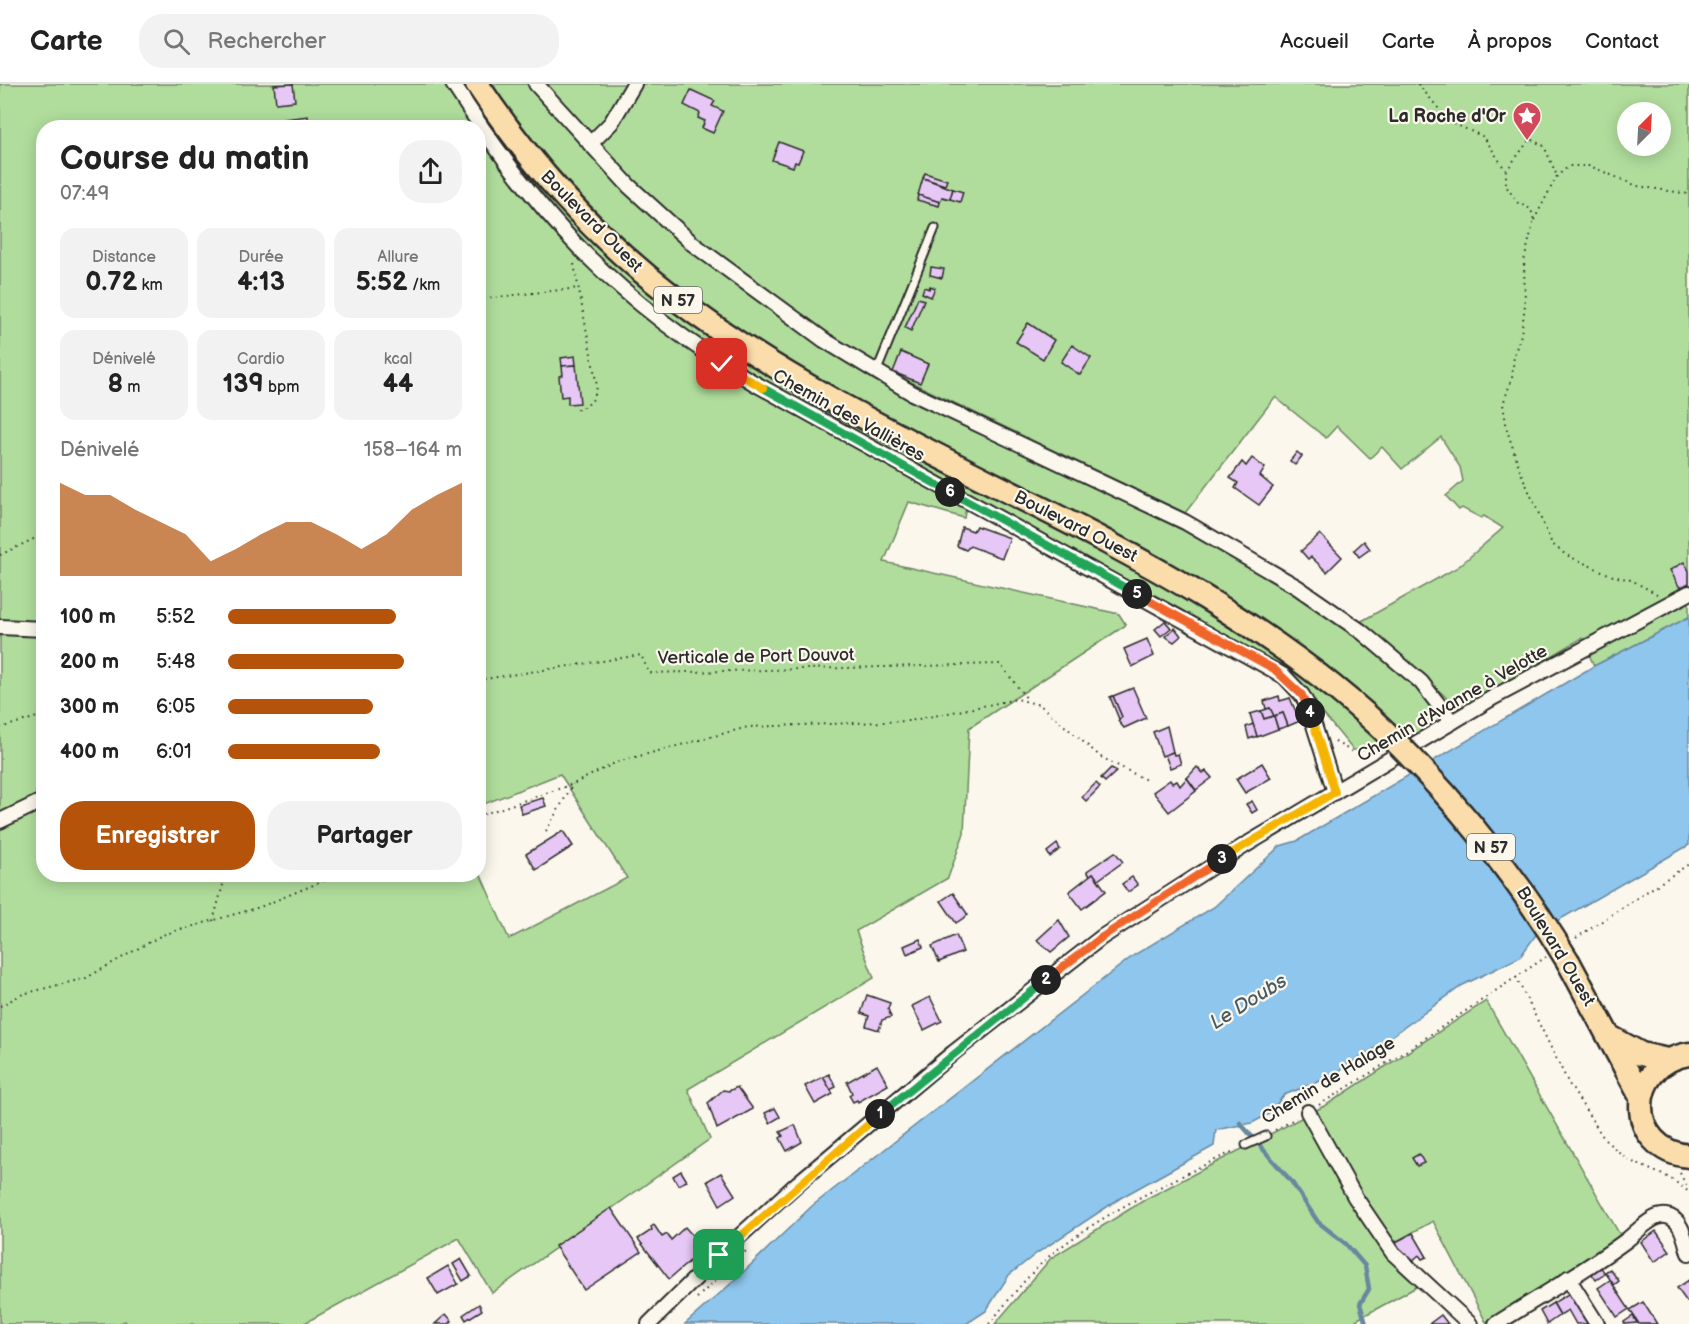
<!DOCTYPE html>
<html lang="fr">
<meta charset="utf-8">
<style>
:root{--surface:#fff;--page:#f2f2f2;--text:#222;--muted:#767676;--line:#e0e0e0;--accent:#b45309}
body{margin:0;font-family:"Balsamiq Sans",sans-serif;background:var(--page);color:var(--text);height:100vh;display:flex;flex-direction:column;font-size:22px;white-space:nowrap}
*{box-sizing:border-box;margin:0}
p{font-size:20px;color:var(--muted)}
.icon{flex:none;width:33px;height:33px;fill:none;stroke:currentColor;stroke-width:2;stroke-linecap:round;stroke-linejoin:round}
.map{position:relative;flex:1;overflow:hidden}
.side{position:absolute;left:36px;top:36px;width:450px;height:762px;display:flex;flex-direction:column;background:var(--surface);border-radius:24px;box-shadow:0 3px 15px #0003}
.side>*{flex:none}
.needle{width:39px;rotate:24deg}
.buttons{position:absolute;left:1617px;top:18px;display:grid;gap:12px}
.buttons a{display:grid;place-items:center;width:54px;height:54px;border-radius:50%;background:var(--surface);box-shadow:0 3px 15px #0003;font-size:30px}
.pin{position:absolute;display:grid;place-items:center;width:51px;height:51px;color:#fff;margin:-26px;border-radius:12px;box-shadow:0 3px 9px #0006}
.km{position:absolute;width:30px;height:30px;margin:-15px;border-radius:50%;background:#222;color:#fff;font-size:16px;line-height:30px;text-align:center}
.round{display:grid;place-items:center;flex:none;width:63px;height:63px;border-radius:24px;background:var(--page)}
.summary{display:flex;align-items:center;justify-content:space-between;height:102px;padding:0 24px}
h1{font-size:33px;font-weight:700;line-height:45px}
.metrics{display:grid;grid-template-columns:repeat(3,1fr);gap:9px;height:102px;padding:6px 24px}
.metrics div{display:grid;align-content:center;border-radius:15px;background:var(--page);text-align:center}
.metrics b{font-size:26px;font-weight:700}
.metrics small{font-size:16px;font-weight:400}
.metrics p{font-size:16px}
.chart{height:168px;padding:12px 24px}
.chart p{display:flex;justify-content:space-between}
.chart svg{width:100%;height:108px;margin-top:6px;fill:var(--accent);opacity:.7}
.button{display:flex;gap:12px;margin-top:auto;padding:12px 24px}
.button a{flex:1;height:69px;border-radius:24px;background:var(--accent);color:#fff;font-size:24px;font-weight:700;line-height:69px;text-align:center}
.button a+a{background:var(--page);color:var(--text)}
ul{padding:0 24px;list-style:none;font-size:20px}
li{display:grid;grid-template-columns:96px 72px 1fr;align-items:center;height:45px}
li i{height:15px;border-radius:8px;background:var(--accent)}
header{display:flex;align-items:center;gap:36px;box-sizing:border-box;height:84px;padding:0 30px;background:var(--surface);border-bottom:2px solid var(--line)}
header strong{font-size:28px}
nav{display:flex;gap:33px;margin-inline-start:auto;font-size:21px}
.search{width:420px;height:54px;background:var(--page);display:flex;align-items:center;gap:15px;box-sizing:border-box;padding:0 21px;border-radius:24px;color:var(--muted);font-size:22px}
.map>svg:first-child{display:block}
</style>
<header>
<strong>Carte</strong>
<div class="search"><svg class="icon" aria-label="search" viewBox="0 0 24 24"><circle cx="10" cy="10" r="6"/><path d="M15 15l6 6"/></svg>Rechercher</div>
<nav><a>Accueil</a><a>Carte</a><a>À propos</a><a>Contact</a></nav>
</header>
<div class="map">
<svg width="1689" height="1240" viewBox="0 0 1689 1240">
<rect width="100%" height="100%" fill="#fbf7ec"/>
<filter id="ink" filterUnits="userSpaceOnUse"><feTurbulence type="fractalNoise" baseFrequency=".0167" numOctaves="2"/><feDisplacementMap in="SourceGraphic" scale="12" xChannelSelector="R" yChannelSelector="G"/><feConvolveMatrix kernelMatrix="1 2 1 2 8 2 1 2 1" color-interpolation-filters="sRGB"/></filter>
<g filter="url(#ink)">
<g fill="#b0dd9c" stroke="#6e8464" stroke-width="1.5" fill-rule="evenodd">
<path d="M0 0H446L476 43 44 44V790H478L479 787 509 855 627 794 560 690 479 722V48L517 103 566 160 645 234 757 308 966 423 964 434 909 418 884 478 1119 530 1126 541 969 644 964 749 948 794 856 847 874 894 688 1005 710 1055 492 1209 459 1154 303 1240H127L125 1237 118 1240H0Z"/>
<path d="M458 0H466L494 45 581 148 660 216 725 262 807 312 1162 497 1319 599 1391 665 1353 666 1293 593 716 271 629 207 558 135 493 55Z"/>
<path d="M489 0H530L583 64 656 136 753 213 874 296 1178 442 1310 518 1397 583 1427 613 1433 639 1405 656 1338 592 1263 537 1178 484 815 293 741 249 671 199 598 135 534 64Z"/>
<path d="M546 0H1689V533L1594 582 1582 554 1461 626 1360 538 1458 483 1503 444 1484 432 1481 434 1462 424 1459 426 1446 412 1463 397 1460 383 1441 353 1402 385 1382 363 1370 374 1337 342 1326 354 1275 313 1185 429 875 281 713 168 648 112 568 29ZM1628 28H1660V62H1628Z"/>
<path d="M1486 917 1624 1158 1486 1238 1433 1137 1386 1163 1422 1200 1356 1236 1357 1240H995L1051 1174 1146 1115 1328 1020Z"/>
</g>
<path fill="#8fc6ee" stroke="#6788a0" stroke-width="1.5" d="M1689 533V761L1538 848 1520 873 1463 901 1371 967 1328 994 1284 1011 1269 1030 1252 1039 1216 1046 1214 1062 1122 1113 1037 1169 1009 1191 986 1227 966 1240H685L735 1196 812 1122 1134 871 1214 823 1280 762 1297 757 1594 582Z"/>
<g fill="none" stroke-linecap="round" stroke-linejoin="round">
<path stroke="#6788a0" stroke-width="4.5" d="M1240 1039 1291 1097 1318 1138 1346 1160 1365 1182 1369 1205 1360 1220 1366 1240"/>
</g>
<g fill="#e6c7f5" stroke="#2b2b2b" stroke-width="1.5">
<path d="M293 0 295 17 276 19 274 1Z"/>
<path d="M691 6 715 17 712 22 723 27 713 49 702 44 705 37 698 34 700 29 684 21Z"/>
<path d="M308 32 309 44H286L285 35Z"/>
<path d="M779 58 803 67 798 79 795 78 793 83 772 76Z"/>
<path d="M925 89 947 96 945 101 923 94Z"/>
<path d="M923 94 953 105 950 115 942 113 940 118 918 111Z"/>
<path d="M953 105 963 108 960 118 950 115Z"/>
<path d="M918 111 940 118 939 122 917 116Z"/>
<path d="M931 183 944 185 942 194 930 191Z"/>
<path d="M930 202 935 204 931 213 922 209 924 203 929 205Z"/>
<path d="M918 214 924 216 911 247 905 244Z"/>
<path d="M1028 239 1054 256 1043 275 1016 258Z"/>
<path d="M1072 261 1091 274 1080 291 1061 278Z"/>
<path d="M901 268 928 280 920 299 893 288Z"/>
<path d="M575 272 576 281 562 282 561 274Z"/>
<path d="M576 281 580 319 568 320V312L561 313 559 292 563 291 562 282Z"/>
<path d="M1297 368 1302 372 1295 381 1290 377Z"/>
<path d="M1252 374 1265 384 1260 392 1273 403 1259 421 1235 404 1238 399 1230 394 1242 378 1246 382Z"/>
<path d="M976 442 1010 454 1002 474 970 462 966 466 957 462 962 443 973 447Z"/>
<path d="M1320 450 1342 473 1327 488 1311 473 1308 475 1301 467Z"/>
<path d="M1364 457 1370 465 1359 473 1354 466Z"/>
<path d="M1684 478 1689 487V499L1680 504 1670 486Z"/>
<path d="M1165 537 1171 544 1161 552 1155 545Z"/>
<path d="M1175 544 1181 552 1174 558 1165 552Z"/>
<path d="M1147 555 1154 572 1132 583 1124 565Z"/>
<path d="M1133 604 1146 634 1124 644 1118 637 1122 633 1113 612Z"/>
<path d="M1113 612 1122 633 1119 635 1110 613Z"/>
<path d="M1279 612 1280 617 1290 614 1300 637 1288 642 1283 629 1274 632 1270 624 1266 625 1264 617Z"/>
<path d="M1270 624 1274 632 1264 635 1261 627Z"/>
<path d="M1261 627 1264 635 1274 632 1278 645 1257 653 1250 630Z"/>
<path d="M1283 629 1288 642 1278 645 1274 632Z"/>
<path d="M1253 640 1257 652 1249 655 1246 643Z"/>
<path d="M1167 642 1173 668 1162 672 1153 648Z"/>
<path d="M1173 668 1174 671 1178 670 1181 680 1170 684 1165 671Z"/>
<path d="M1262 679 1271 694 1245 709 1236 695Z"/>
<path d="M1197 683 1203 689 1206 687 1212 694 1196 706 1187 694Z"/>
<path d="M1111 684 1117 687 1105 698 1101 694Z"/>
<path d="M1187 694 1196 707 1169 728 1153 708 1170 696 1172 699 1177 697 1180 702Z"/>
<path d="M1096 699 1100 703 1086 717 1082 713Z"/>
<path d="M543 714 546 722 522 730 519 721Z"/>
<path d="M1252 717 1257 726 1252 729 1246 720Z"/>
<path d="M563 747 573 762 536 786 526 770Z"/>
<path d="M1057 760 1060 765 1050 773 1047 768Z"/>
<path d="M1115 768 1123 778 1098 796 1093 789 1090 792 1087 787Z"/>
<path d="M1093 789 1106 807 1082 825 1069 808Z"/>
<path d="M1132 793 1138 801 1128 808 1122 800Z"/>
<path d="M953 809 968 831 956 839 941 817Z"/>
<path d="M1059 836 1069 853 1051 868 1037 856Z"/>
<path d="M956 851 963 868 939 878 932 862Z"/>
<path d="M920 855 923 863 907 870 904 862Z"/>
<path d="M867 911 890 919 888 925 891 933 882 936 879 946 866 942 869 932 861 929Z"/>
<path d="M930 913 942 937 924 946 912 922Z"/>
<path d="M877 981 888 1001 858 1018 857 1016 853 1018 849 1011 852 1009 847 998Z"/>
<path d="M829 990 836 1003 830 1006 823 993Z"/>
<path d="M823 993 833 1010 815 1020 805 1002Z"/>
<path d="M737 1003 753 1025 717 1045 708 1019 723 1006 729 1007Z"/>
<path d="M775 1024 780 1033 770 1039 765 1029Z"/>
<path d="M795 1041 802 1058 787 1067 780 1054 783 1052 780 1048Z"/>
<path d="M1419 1070 1424 1079 1417 1082 1412 1074Z"/>
<path d="M681 1087 687 1097 678 1101 673 1092Z"/>
<path d="M721 1089 735 1111 720 1121 707 1097Z"/>
<path d="M611 1124 641 1168 584 1206 555 1162Z"/>
<path d="M654 1141 662 1153 667 1150 671 1156 685 1143 704 1165 669 1195 638 1155 652 1146 651 1143Z"/>
<path d="M1656 1147 1670 1167 1654 1178 1641 1158Z"/>
<path d="M1413 1149 1427 1173 1422 1175 1419 1171 1411 1178 1394 1159Z"/>
<path d="M461 1175 471 1192 463 1197 453 1180Z"/>
<path d="M448 1182 458 1200 438 1211 428 1194Z"/>
<path d="M1601 1183 1605 1190 1596 1196 1592 1190Z"/>
<path d="M1610 1185 1619 1197 1614 1201 1605 1188Z"/>
<path d="M1610 1196 1629 1225 1617 1233 1598 1204Z"/>
<path d="M1689 1196V1217L1687 1218 1677 1204Z"/>
<path d="M1573 1207 1594 1240H1576L1568 1226 1560 1231 1553 1219Z"/>
<path d="M1643 1218 1657 1240H1639L1630 1226Z"/>
<path d="M1553 1219 1560 1231 1547 1240 1540 1227Z"/>
<path d="M479 1220 482 1226 466 1236 463 1231Z"/>
<path d="M446 1230 452 1237 449 1240H435Z"/>
<path d="M1441 1231 1448 1240H1429Z"/>
<path d="M1633 1232 1637 1239 1625 1240 1624 1238Z"/>
</g>
<g fill="none" stroke-linecap="round" stroke-linejoin="round">
<g stroke="#2b2b2b" stroke-width="11">
<g id="lane">
<path d="M876 289 935 144"/>
<path d="M1246 1061 1266 1052"/>
</g>
</g>
<g stroke="#2b2b2b" stroke-width="18">
<g id="street">
<path d="M453 0C537 132 619 219 754 299L1284 592 1302 611 1308 622 1335 708"/>
<path d="M536 0 629 102 693 160 824 256 912 309 1185 438 1297 503 1362 548 1421 598 1452 638"/>
<path d="M590 60 611 39 634 0"/>
<path d="M0 543 44 545"/>
<path d="M0 737 44 716"/>
<path d="M1308 1028 1355 1113 1393 1169 1470 1240"/>
<path d="M1568 1194 1597 1240"/>
<path d="M649 1240 719 1171 798 1099 953 969 1102 853 1244 762 1494 613 1689 509"/>
<path d="M1496 1240C1540 1212 1587 1186 1628 1155 1638 1147 1653 1130 1666 1132 1682 1134 1685 1156 1689 1169"/>
</g>
</g>
<g stroke="#2b2b2b" stroke-width="27">
<g id="primary">
<path d="M477 0C530 80 594 152 671 211 898 386 1189 455 1397 659"/>
<path d="M1569 879 1641 1013"/>
<path d="M1612 954 1641 970 1667 976"/>
<path d="M1689 970C1625 980 1625 1066 1689 1072"/>
</g>
</g>
<g stroke="#2b2b2b" stroke-width="2" stroke-dasharray="1.5 4.5" stroke-linecap="butt">
<path d="M1418 0 1450 38 1484 53 1506 87V102L1518 119 1531 125 1534 136 1524 177 1525 221 1521 251 1514 271 1512 294 1503 320 1507 346 1521 389 1552 460 1566 471 1613 492 1631 496 1657 510"/>
<path d="M478 79 489 78"/>
<path d="M1506 87 1530 55 1544 62 1557 92"/>
<path d="M1534 136 1557 92 1569 82H1590L1637 102 1689 110"/>
<path d="M574 180 597 302C595 317 589 322 575 326"/>
<path d="M478 215 579 204"/>
<path d="M0 471 44 450"/>
<path d="M478 596 641 571 649 589 1000 580 1027 615"/>
<path d="M0 644 44 631"/>
<path d="M1335 658 1364 674"/>
<path d="M478 732 573 700 617 678 748 643 909 637 1017 615 1040 621 1101 673 1148 697"/>
<path d="M546 747 573 700"/>
<path d="M213 837 226 790"/>
<path d="M1576 854 1689 780"/>
<path d="M1516 893 1569 1000 1605 1056 1628 1076 1670 1094 1689 1108"/>
<path d="M0 922 23 910 86 894 162 851 260 823 340 790"/>
<path d="M1319 1021 1409 965 1546 873"/>
<path d="M1275 1046 1296 1034"/>
<path d="M1680 1089 1688 1105"/>
<path d="M697 1214 747 1166"/>
<path d="M989 1240C1009 1216 1029 1189 1053 1169 1108 1126 1173 1096 1236 1066"/>
</g>
<use href="#lane" stroke="#fbf7ec" stroke-width="7"/>
<use href="#street" stroke="#fbf7ec" stroke-width="14"/>
<use href="#primary" stroke="#faddab" stroke-width="22"/>
<g stroke="#2b2b2b" stroke-width="27" stroke-linecap="butt">
<path id="primary-bridge" d="M1397 659C1464 726 1521 799 1569 879"/>
</g>
<use href="#primary-bridge" stroke="#faddab" stroke-width="22"/>
</g>
</g>
<g fill="none" stroke-linecap="round" stroke-linejoin="round" filter="url(#ink)">
<g stroke="#fff" stroke-width="12">
<path id="split-1" d="M719 1171 880 1030"/>
</g>
<g stroke="#fff" stroke-width="12">
<path id="split-2" d="M880 1030 1046 896"/>
</g>
<g stroke="#fff" stroke-width="12">
<path id="split-3" d="M1046 896 1102 853 1222 775"/>
</g>
<g stroke="#fff" stroke-width="12">
<path id="split-4" d="M1222 775 1335 708 1310 629"/>
</g>
<g stroke="#fff" stroke-width="12">
<path id="split-5" d="M1137 510 1274 585 1302 611 1310 629"/>
</g>
<g stroke="#fff" stroke-width="12">
<path id="split-6" d="M950 408 1137 510"/>
</g>
<g stroke="#fff" stroke-width="12">
<path id="split-7" d="M763 304 950 408"/>
</g>
<g stroke="#fff" stroke-width="12">
<path id="split-8" d="M722 280 763 304"/>
</g>
<use href="#split-1" stroke="#f5b400" stroke-width="8"/>
<use href="#split-2" stroke="#22a559" stroke-width="8"/>
<use href="#split-3" stroke="#f0652b" stroke-width="8"/>
<use href="#split-4" stroke="#f5b400" stroke-width="8"/>
<use href="#split-5" stroke="#f0652b" stroke-width="8"/>
<use href="#split-6" stroke="#22a559" stroke-width="8"/>
<use href="#split-7" stroke="#22a559" stroke-width="8"/>
<use href="#split-8" stroke="#f5b400" stroke-width="8"/>
</g>
<defs>
<g id="sight-pin" transform="scale(1.5)"><path d="M0 17L-7.5 6A9.5 9.5 0 1 1 7.5 6Z" fill="#d1495b" stroke="#fbf7ec"/><path d="M0-6L1.8-2.2L6-1.7L2.9 1.2L3.7 5.4L0 3.3L-3.7 5.4L-2.9 1.2L-6-1.7L-1.8-2.2Z" fill="#fff"/></g>
</defs>
<g fill-rule="evenodd">
<use href="#sight-pin" x="1527" y="32"/>
</g>
<g text-anchor="middle" stroke-width="4.5" stroke-linejoin="round" paint-order="stroke">
<g fill="#fbf7ec" stroke="#696865" stroke-width="1.5">
<rect x="654" y="203" width="48" height="26" rx="4.5"/>
<rect x="1467" y="750" width="48" height="26" rx="4.5"/>
</g>
<g font-size="16" font-weight="bold" fill="#2b2b2b">
<text x="678" y="222">N 57</text>
<text x="1491" y="769">N 57</text>
</g>
<g font-size="18" font-weight="bold" fill="#2b2b2b" stroke="#fbf7ec" text-anchor="end">
<text x="1506" y="38">La Roche d'Or</text>
</g>
<g font-size="18" fill="#2b2b2b" stroke="#fbf7ec">
<text transform="translate(592 137) rotate(45)" y="6">Boulevard Ouest</text>
<text transform="translate(849 331) rotate(29)" y="6">Chemin des Vallières</text>
<text transform="translate(1076 442) rotate(27)" y="6">Boulevard Ouest</text>
<text transform="translate(756 572) rotate(-1)" y="6">Verticale de Port Douvot</text>
<text transform="translate(1452 619) rotate(-30)" y="6">Chemin d'Avanne à Velotte</text>
<text transform="translate(1556 862) rotate(59)" y="6">Boulevard Ouest</text>
<text transform="translate(1328 996) rotate(-31)" y="6">Chemin de Halage</text>
</g>
<g font-size="20" font-style="italic" fill="#495a66" stroke="#fbf7ec">
<text transform="translate(1248 917) rotate(-32)" y="7">Le Doubs</text>
</g>
</g>
</svg>
<div class="buttons">
<a><svg class="needle" viewBox="-14 -14 28 28"><path d="M0-13l5 13h-10z" fill="#e53935"/><path d="M0 13l5-13h-10z" fill="#767676"/></svg></a>
</div>
<div class="pin" style="left:719px;top:1171px;background:#1e9e55"><svg class="icon" aria-label="arrive" viewBox="0 0 24 24"><path d="M6 21V4h12l-3 4 3 4H6"/></svg></div>
<div class="pin" style="left:722px;top:280px;background:#d93025"><svg class="icon" aria-label="check" viewBox="0 0 24 24"><path d="M5 12l5 5 9-10"/></svg></div>
<b class="km" style="left:880px;top:1030px">1</b>
<b class="km" style="left:1046px;top:896px">2</b>
<b class="km" style="left:1222px;top:775px">3</b>
<b class="km" style="left:1310px;top:629px">4</b>
<b class="km" style="left:1137px;top:510px">5</b>
<b class="km" style="left:950px;top:408px">6</b>
<section class="side">
<div class="summary"><div><h1>Course du matin</h1><p>07:49</p></div><a class="round"><svg class="icon" aria-label="share" viewBox="0 0 24 24"><path d="M12 15V3M7 8l5-5 5 5M5 13v7h14v-7"/></svg></a></div>
<div class="metrics">
<div><p>Distance</p><b>0.72<small> km</small></b></div>
<div><p>Durée</p><b>4:13</b></div>
<div><p>Allure</p><b>5:52<small> /km</small></b></div>
</div>
<div class="metrics">
<div><p>Dénivelé</p><b>8<small> m</small></b></div>
<div><p>Cardio</p><b>139<small> bpm</small></b></div>
<div><p>kcal</p><b>44</b></div>
</div>
<div class="chart"><p><span>Dénivelé</span>158–164 m</p>
<svg viewBox="0 0 160 44" preserveAspectRatio="none"><path d="M0 44V6L10 11L20 11L30 17L40 22L50 27L60 38L70 33L80 27L90 22L100 22L110 27L120 33L130 27L140 17L150 11L160 6V44z"/></svg>
</div>
<ul>
<li><b>100 m</b>5:52<i style="width:72%"></i></li>
<li><b>200 m</b>5:48<i style="width:75%"></i></li>
<li><b>300 m</b>6:05<i style="width:62%"></i></li>
<li><b>400 m</b>6:01<i style="width:65%"></i></li>
</ul>
<div class="button"><a>Enregistrer</a><a>Partager</a></div>
</section>
</div>
